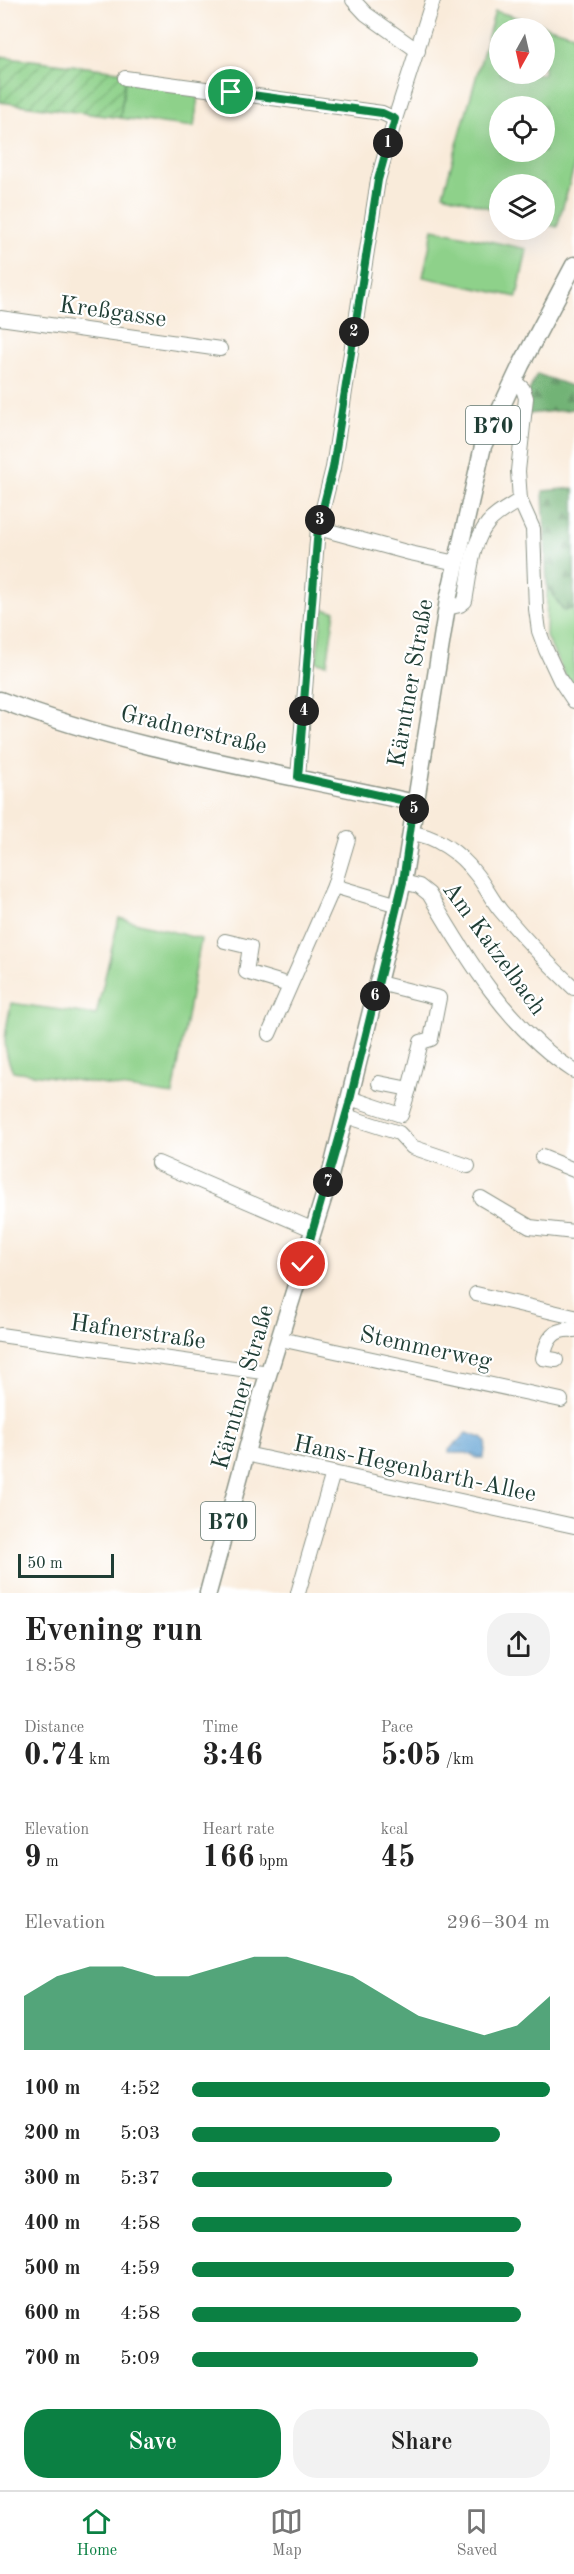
<!DOCTYPE html>
<meta charset="utf-8">
<style>
:root{--surface:#fff;--page:#f2f2f2;--text:#222;--muted:#767676;--line:#e0e0e0;--accent:#0b8043}
body{margin:0;font-family:"Old Standard TT",serif;background:var(--page);color:var(--text);height:100vh;display:flex;flex-direction:column;font-size:22px;white-space:nowrap}
*{box-sizing:border-box;margin:0}
p{font-size:20px;color:var(--muted)}
.icon{flex:none;width:33px;height:33px;fill:none;stroke:currentColor;stroke-width:2;stroke-linecap:round;stroke-linejoin:round}
.map{position:relative;height:1593px;overflow:hidden}
.details{display:flex;flex-direction:column;background:var(--surface);flex:1}
.details>*{flex:none}
.needle{width:39px;rotate:188deg}
.controls{position:absolute;left:489px;top:18px;display:grid;gap:12px}
.controls a{display:grid;place-items:center;width:66px;height:66px;border-radius:50%;background:var(--surface);box-shadow:0 6px 24px #0002;font-size:30px}
.scale{position:absolute;left:18px;bottom:15px;width:96px;box-sizing:border-box;padding-left:6px;border:3px solid #1f3d34;border-top:0;font-size:16px;line-height:21px;white-space:nowrap;color:#1f3d34;-webkit-text-stroke:4px #fff;paint-order:stroke}
.pin{position:absolute;display:grid;place-items:center;width:51px;height:51px;color:#fff;margin:-26px;border:3px solid #fff;border-radius:50%;box-shadow:0 2px 6px #0007}
.km{position:absolute;width:30px;height:30px;margin:-15px;border-radius:50%;background:#222;color:#fff;font-size:16px;line-height:30px;text-align:center}
.round{display:grid;place-items:center;flex:none;width:63px;height:63px;border-radius:24px;background:var(--page)}
.headline{display:flex;align-items:center;justify-content:space-between;height:102px;padding:0 24px}
h1{font-size:33px;font-weight:600;line-height:45px}
.figures{display:grid;grid-template-columns:repeat(3,1fr);gap:9px;height:102px;padding:6px 24px}
.figures div{display:grid;align-content:center}
.figures b{font-size:30px;font-weight:600}
.figures small{font-size:16px;font-weight:400}
.figures p{font-size:16px}
.chart{height:168px;padding:12px 24px}
.chart p{display:flex;justify-content:space-between}
.chart svg{width:100%;height:108px;margin-top:6px;fill:var(--accent);opacity:.7}
.cta{display:flex;gap:12px;margin-top:auto;padding:12px 24px}
.cta a{flex:1;height:69px;border-radius:24px;background:var(--accent);color:#fff;font-size:24px;font-weight:600;line-height:69px;text-align:center}
.cta a+a{background:var(--page);color:var(--text)}
ul{padding:0 24px;list-style:none;font-size:20px}
li{display:grid;grid-template-columns:96px 72px 1fr;align-items:center;height:45px}
li i{height:15px;border-radius:8px;background:var(--accent)}
.tabs{display:flex;justify-content:space-around;align-items:center;height:84px;border-top:2px solid var(--line);background:var(--surface);font-size:16px;color:var(--muted)}
.tabs a{display:grid;justify-items:center;gap:3px}
.tabs .selected{color:var(--accent)}
.map>svg:first-child{display:block}
</style>
<div class="map">
<svg width="574" height="1593" viewBox="0 0 574 1593">
<defs>
<pattern id="forest-firs" width="22" height="20" patternUnits="userSpaceOnUse" patternTransform="scale(1.5)"><rect width="22" height="20" fill="#72b376"/><path d="M5 1l3.5 6h-7zM16 11l3.5 6h-7z" fill="#5d9362"/></pattern>
<pattern id="garden-furrows" width="10" height="10" patternUnits="userSpaceOnUse" patternTransform="scale(1.5)"><rect width="10" height="10" fill="#8ed18a"/><path d="M-1 1l2-2M0 10L10 0M9 11l2-2" fill="none" stroke="#73ab72"/></pattern>
<pattern id="water-ripples" width="26" height="14" patternUnits="userSpaceOnUse" patternTransform="scale(1.5)"><rect width="26" height="14" fill="#5ea0d2"/><path d="M2 4q2-2 4 0t4 0M15 11q2-2 4 0t4 0" fill="none" stroke="#4d84ab"/></pattern>
</defs>
<rect width="100%" height="100%" fill="#fff"/>
<filter id="ink" filterUnits="userSpaceOnUse"><feTurbulence type="fractalNoise" baseFrequency=".0167" numOctaves="2"/><feDisplacementMap in="SourceGraphic" scale="12" xChannelSelector="R" yChannelSelector="G"/><feConvolveMatrix kernelMatrix="1 2 1 2 8 2 1 2 1" color-interpolation-filters="sRGB"/></filter>
<filter id="wash" filterUnits="userSpaceOnUse"><feTurbulence type="fractalNoise" baseFrequency=".008" numOctaves="4" result="noise"/><feDisplacementMap in="SourceGraphic" scale="24" xChannelSelector="R" yChannelSelector="G"/><feGaussianBlur stdDeviation="1.35" result="paint"/><feColorMatrix in="noise" values="0 0 0 0 0 0 0 0 0 0 0 0 0 0 0 0 0 1.4 0 .05"/><feComposite in="paint" operator="in"/></filter>
<g filter="url(#wash)">
<rect width="100%" height="100%" fill="#f9ebda"/>
<g fill="#8ed18a" stroke="#56875f" stroke-width="1.5" fill-rule="evenodd">
<path d="M495 11 574 34V168L557 227 545 224 544 184H500L499 211 443 194ZM500 28H544V74H500ZM500 106H544V152H500Z"/>
<path d="M125 80 199 90 194 127 120 118Z"/>
<path d="M433 229 527 249 517 297 423 277Z"/>
<path d="M547 586 564 611 574 608V693L546 637Z"/>
<path d="M323 609 335 611 327 664 316 662Z"/>
<path d="M119 918 201 939 173 1095 13 1071C0 1046 6 1030 11 1003L96 1015Z"/>
</g>
<g fill="url(#forest-firs)" stroke="#487855" stroke-width="1.5">
<path d="M537 374 574 387V409L518 415Z"/>
<path d="M574 488V608L564 611 547 586 543 491Z"/>
</g>
<path fill="url(#garden-furrows)" stroke="#56875f" stroke-width="1.5" d="M0 56 126 72 120 118 0 102Z"/>
<path fill="url(#water-ripples)" stroke="#3e6e83" stroke-width="1.5" d="M466 1433 482 1438 486 1442 484 1458H476L467 1453H449V1450Z"/>
</g>
<g filter="url(#ink)">
<g fill="none" stroke-linecap="round" stroke-linejoin="round">
<g stroke="#8c9487" stroke-width="16">
<g id="minor">
<path d="M353 0 366 14 418 51"/>
<path d="M125 78 382 113 395 119"/>
<path d="M0 318 220 349"/>
<path d="M514 381 523 389 526 398 518 471 520 500 533 529 536 609 539 631 546 650 560 680 574 701"/>
<path d="M318 528 410 553 456 563"/>
<path d="M447 608 460 605 465 601C470 576 471 543 488 523 496 513 509 507 520 500"/>
<path d="M298 777 318 528 333 468 378 180 395 119 433 0"/>
<path d="M410 833C435 835 460 853 475 873 485 885 491 899 501 911 524 938 548 964 574 988"/>
<path d="M403 882 419 886 429 894C467 959 509 1029 574 1071"/>
<path d="M334 886 348 839"/>
<path d="M225 941 250 947 246 972 289 985"/>
<path d="M379 983 439 998 431 1039 421 1042 409 1089"/>
<path d="M269 1034 334 886 398 905"/>
<path d="M350 1098 401 1115 409 1089 379 1083"/>
<path d="M346 1116 399 1133 412 1147 468 1166"/>
<path d="M542 1157 574 1170"/>
<path d="M158 1163 314 1230"/>
<path d="M481 1198 530 1227 574 1232"/>
<path d="M476 1294 574 1317"/>
<path d="M0 1335 269 1373"/>
<path d="M280 1339 561 1400"/>
<path d="M556 1360 543 1358C547 1339 553 1328 574 1330"/>
<path d="M246 1454 574 1526"/>
<path d="M298 1593 333 1473"/>
</g>
</g>
<g stroke="#8c9487" stroke-width="19">
<g id="major">
<path d="M0 700C133 751 276 772 415 803"/>
<path d="M208 1593 262 1394 329 1180 403 882 448 600 483 446 521 365 574 265"/>
</g>
</g>
<use href="#minor" stroke="#fff" stroke-width="14"/>
<use href="#major" stroke="#fff" stroke-width="16"/>
</g>
</g>
<g fill="none" stroke-linecap="round" stroke-linejoin="round" filter="url(#ink)">
<g stroke="#fff" stroke-width="12">
<path id="route" d="M231 92 382 113 395 119 378 180 333 468 318 528 298 777 414 803 403 882 349 1104 303 1264"/>
</g>
<use href="#route" stroke="#0b8043" stroke-width="8"/>
</g>
<g text-anchor="middle" stroke-width="4.5" stroke-linejoin="round" paint-order="stroke">
<g fill="#fff" stroke="#627771" stroke-width="1.5">
<rect x="466" y="406" width="54" height="38" rx="4.5"/>
<rect x="201" y="1502" width="54" height="38" rx="4.5"/>
</g>
<g font-size="22" font-weight="bold" fill="#1f3d34">
<text x="493" y="433">B70</text>
<text x="228" y="1529">B70</text>
</g>
<g font-size="24" fill="#1f3d34" stroke="#fff">
<text transform="translate(113 311) rotate(8)" y="8">Kreßgasse</text>
<text transform="translate(410 683) rotate(-80)" y="8">Kärntner Straße</text>
<text transform="translate(194 729) rotate(13)" y="8">Gradnerstraße</text>
<text transform="translate(495 948) rotate(54)" y="8">Am Katzelbach</text>
<text transform="translate(138 1331) rotate(8)" y="8">Hafnerstraße</text>
<text transform="translate(426 1347) rotate(12)" y="8">Stemmerweg</text>
<text transform="translate(242 1387) rotate(-74)" y="8">Kärntner Straße</text>
<text transform="translate(415 1468) rotate(12)" y="8">Hans-Hegenbarth-Allee</text>
</g>
</g>
</svg>
<div class="controls">
<a><svg class="needle" viewBox="-14 -14 28 28"><path d="M0-13l5 13h-10z" fill="#e53935"/><path d="M0 13l5-13h-10z" fill="#767676"/></svg></a>
<a><svg class="icon" aria-label="locate" viewBox="0 0 24 24"><circle cx="12" cy="12" r="6"/><path d="M12 2v4M12 18v4M2 12h4M18 12h4"/></svg></a>
<a><svg class="icon" aria-label="layers" viewBox="0 0 24 24"><path d="M12 4l9 5-9 5-9-5zM3 14l9 5 9-5"/></svg></a>
</div>
<div class="scale">50 m</div>
<div class="pin" style="left:231px;top:92px;background:#1e9e55"><svg class="icon" aria-label="arrive" viewBox="0 0 24 24"><path d="M6 21V4h12l-3 4 3 4H6"/></svg></div>
<div class="pin" style="left:303px;top:1264px;background:#d93025"><svg class="icon" aria-label="check" viewBox="0 0 24 24"><path d="M5 12l5 5 9-10"/></svg></div>
<b class="km" style="left:388px;top:143px">1</b>
<b class="km" style="left:354px;top:332px">2</b>
<b class="km" style="left:320px;top:520px">3</b>
<b class="km" style="left:304px;top:711px">4</b>
<b class="km" style="left:414px;top:809px">5</b>
<b class="km" style="left:375px;top:996px">6</b>
<b class="km" style="left:328px;top:1182px">7</b>
</div>
<section class="details">
<div class="headline"><div><h1>Evening run</h1><p>18:58</p></div><a class="round"><svg class="icon" aria-label="share" viewBox="0 0 24 24"><path d="M12 15V3M7 8l5-5 5 5M5 13v7h14v-7"/></svg></a></div>
<div class="figures">
<div><p>Distance</p><b>0.74<small> km</small></b></div>
<div><p>Time</p><b>3:46</b></div>
<div><p>Pace</p><b>5:05<small> /km</small></b></div>
</div>
<div class="figures">
<div><p>Elevation</p><b>9<small> m</small></b></div>
<div><p>Heart rate</p><b>166<small> bpm</small></b></div>
<div><p>kcal</p><b>45</b></div>
</div>
<div class="chart"><p><span>Elevation</span>296–304 m</p>
<svg viewBox="0 0 160 44" preserveAspectRatio="none"><path d="M0 44V22L10 14L20 10L30 10L40 14L50 14L60 10L70 6L80 6L90 10L100 14L110 22L120 30L130 34L140 38L150 34L160 22V44z"/></svg>
</div>
<ul>
<li><b>100 m</b>4:52<i style="width:100%"></i></li>
<li><b>200 m</b>5:03<i style="width:86%"></i></li>
<li><b>300 m</b>5:37<i style="width:56%"></i></li>
<li><b>400 m</b>4:58<i style="width:92%"></i></li>
<li><b>500 m</b>4:59<i style="width:90%"></i></li>
<li><b>600 m</b>4:58<i style="width:92%"></i></li>
<li><b>700 m</b>5:09<i style="width:80%"></i></li>
</ul>
<div class="cta"><a>Save</a><a>Share</a></div>
</section>
<nav class="tabs">
<a class="selected"><svg class="icon" aria-label="home" viewBox="0 0 24 24"><path d="M3 11l9-7 9 7M6 9v11h12V9"/></svg>Home</a>
<a><svg class="icon" aria-label="map" viewBox="0 0 24 24"><path d="M3 6l6-2 6 2 6-2v14l-6 2-6-2-6 2zM9 4v14M15 6v14"/></svg>Map</a>
<a><svg class="icon" aria-label="saved" viewBox="0 0 24 24"><path d="M7 4h10v16l-5-4-5 4z"/></svg>Saved</a>
</nav>
